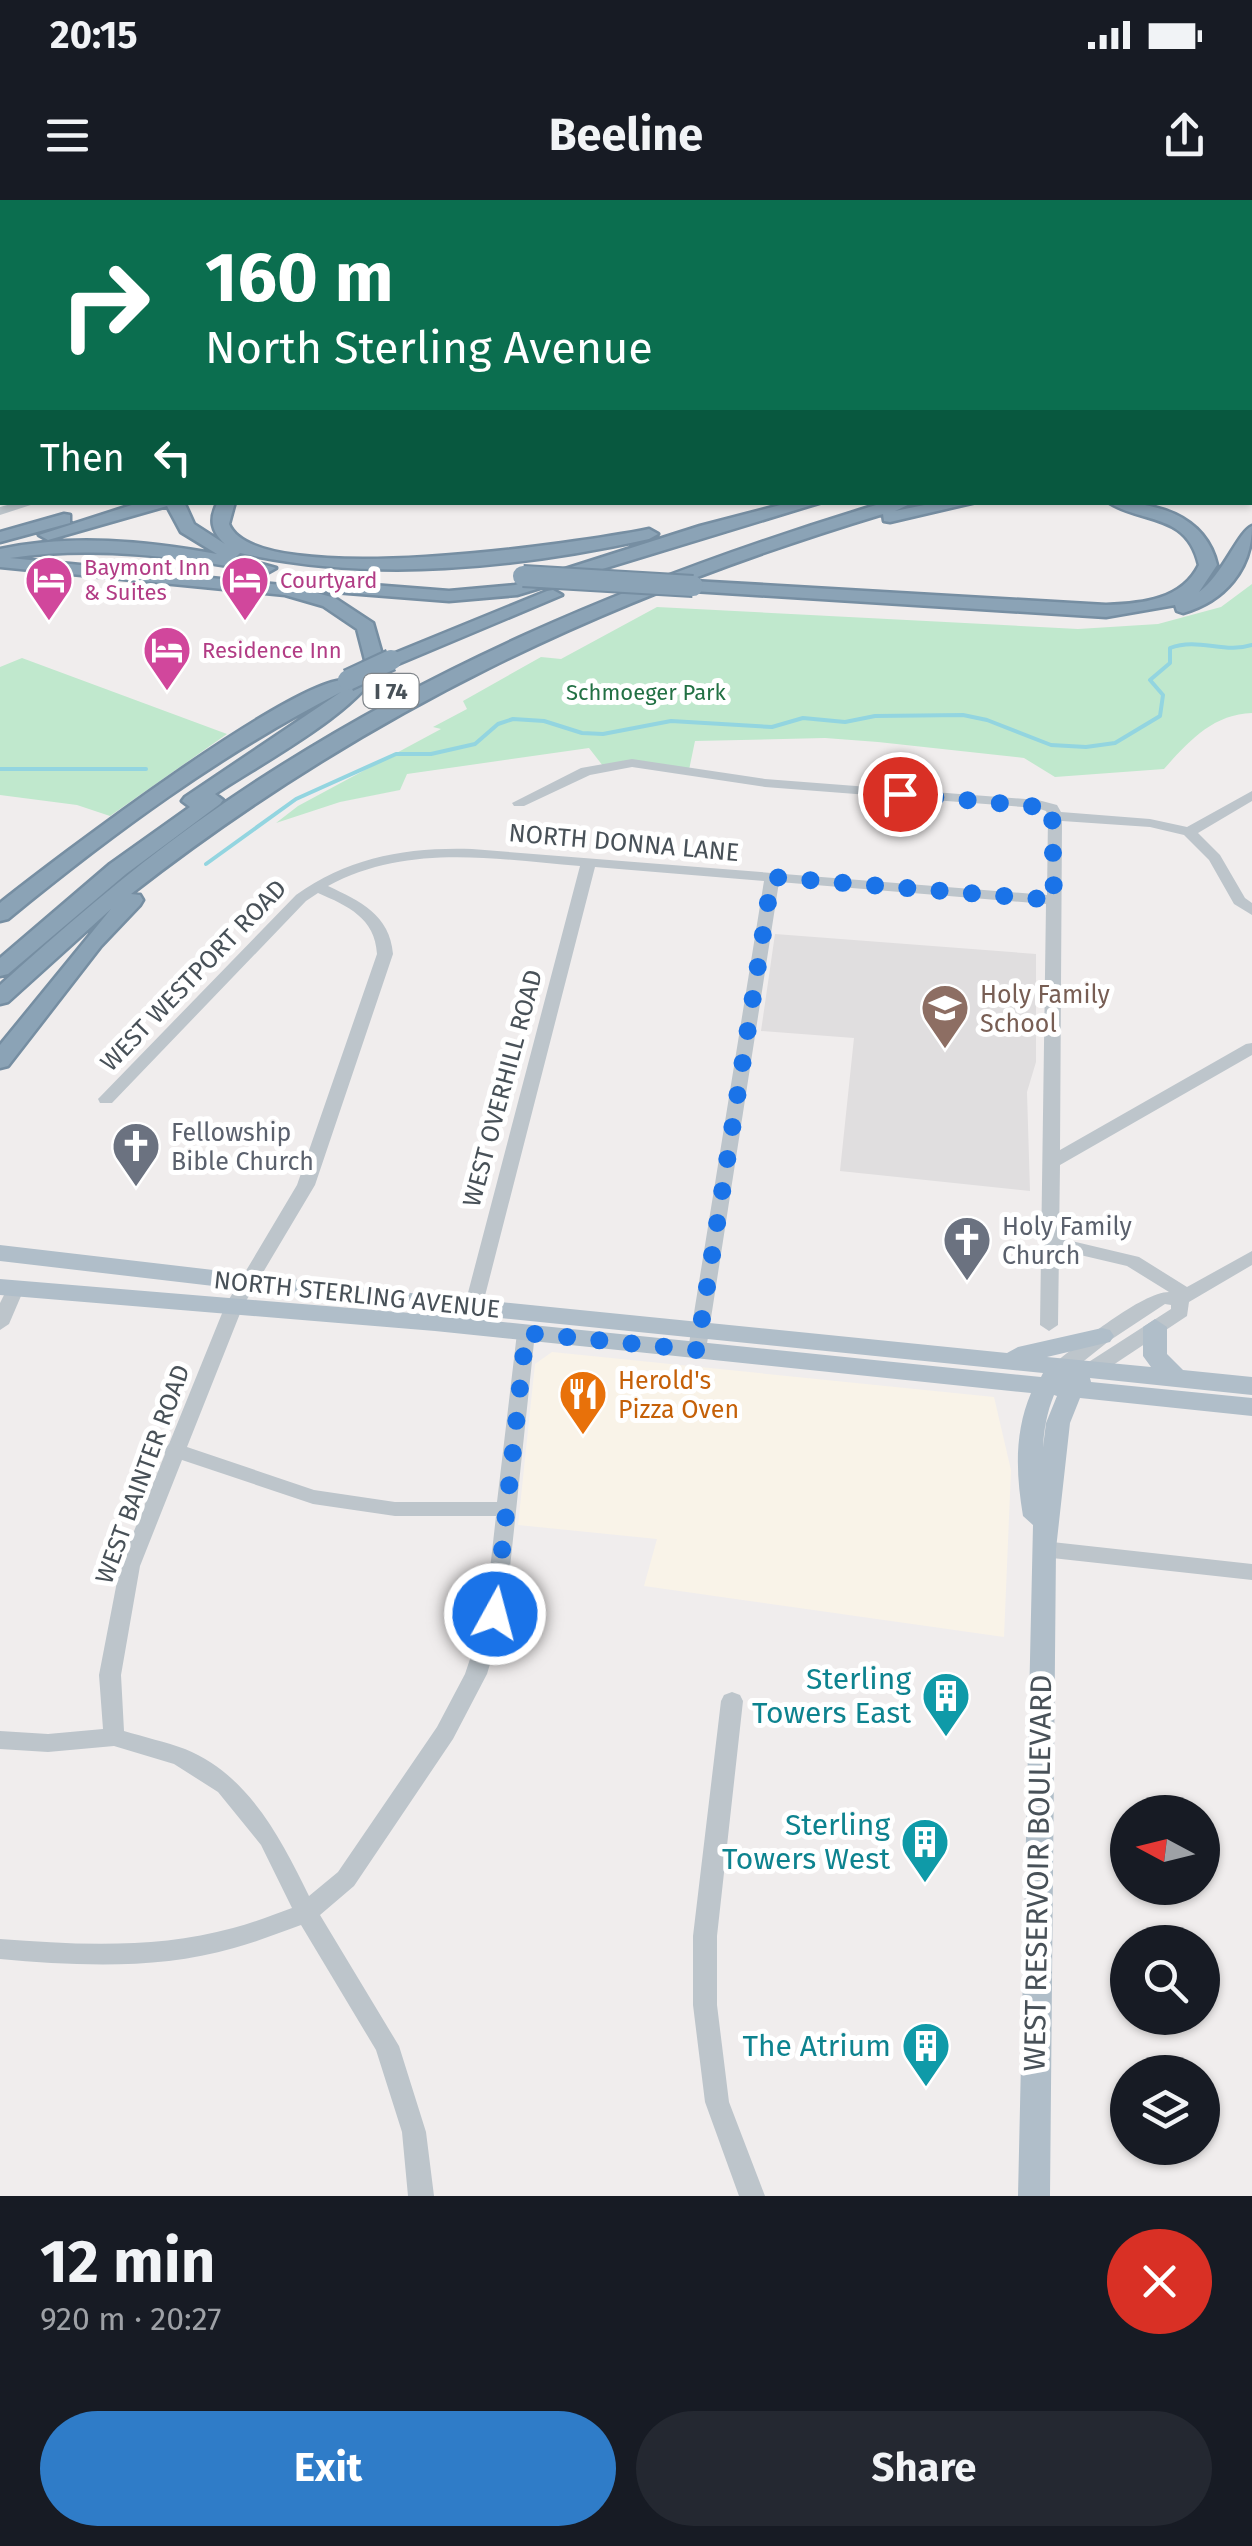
<!DOCTYPE html>
<meta charset="utf-8">
<style>
:root{--surface:#171b24;--page:#242831;--text:#f1f3f6;--muted:#9ea1a6;--accent:#2f7cc8}
body{margin:0;font-family:"Fira Sans",sans-serif;background:var(--page);color:var(--text);height:100vh;display:flex;flex-direction:column;font-size:38px;white-space:nowrap}
*{box-sizing:border-box;margin:0}
p{font-size:32px;color:var(--muted)}
.icon{flex:none;width:55px;height:55px;fill:none;stroke:currentColor;stroke-width:2;stroke-linecap:round;stroke-linejoin:round}
.map{position:relative;height:1996px;overflow:hidden}
.sheet{display:flex;flex-direction:column;background:var(--surface);flex:1}
.sheet>*{flex:none}
.top-card{position:absolute;left:0px;top:0px;width:1252px;height:305px;box-shadow:0 2px 8px #0004;background:#0b6e4f;color:#fff;overflow:hidden}
.needle{width:65px;rotate:277deg}
.controls{position:absolute;left:1110px;top:1595px;display:grid;gap:20px}
.controls a{display:grid;place-items:center;width:110px;height:110px;border-radius:50%;background:var(--surface);box-shadow:0 2px 8px #0004;font-size:50px}
.pin{position:absolute;display:grid;place-items:center;width:85px;height:85px;color:#fff;margin:-42px;border:5px solid #fff;border-radius:50%;box-shadow:0 2px 10px #0007}
.me{position:absolute;width:110px;margin:-55px;rotate:7deg;stroke-linejoin:round;filter:drop-shadow(0 0 8px #0008)}
.turn{display:flex;align-items:center;gap:35px;height:210px;padding:0 40px;font-size:45px}
.turn .icon{width:130px;height:130px;stroke-width:2.5}
.turn b{display:block;font-size:70px;line-height:85px}
.then{display:flex;align-items:center;height:95px;padding:0 40px;background:#0003;gap:20px;font-size:38px}
.round{display:grid;place-items:center;flex:none;width:105px;height:105px;border-radius:52px;background:var(--page)}
.overview{display:flex;align-items:center;justify-content:space-between;height:170px;padding:0 40px}
h1{font-size:60px;font-weight:700;line-height:75px}
.cta{display:flex;gap:20px;margin-top:auto;padding:20px 40px}
.cta a{flex:1;height:115px;border-radius:60px;background:var(--accent);color:#fff;font-size:40px;font-weight:700;line-height:115px;text-align:center}
.cta a+a{background:var(--page);color:var(--text)}
.status{display:flex;justify-content:space-between;align-items:center;height:70px;padding:0 50px;background:var(--surface);direction:ltr}
.status svg{height:28px;fill:currentColor}
header{display:flex;justify-content:space-between;align-items:center;height:130px;padding:0 40px;background:var(--surface);font-size:45px;font-weight:700}
.map>svg:first-child{display:block}
.commercial{fill:#f9f3e8}
.education{fill:#e0dedf}
.green{fill:#c0e8cd}
.lines{fill:none;stroke-linecap:round;stroke-linejoin:round}
.stream-far1{stroke:#93d5e0;stroke-width:2.5}
.stream{stroke:#93d5e0;stroke-width:4}
.highway-casing{stroke:#768ea2;stroke-width:5}
.minor{fill:#bdc5cb;fill-rule:evenodd}
.major{fill:#b0bec9;fill-rule:evenodd}
.highway{fill:#8ba3b6;fill-rule:evenodd}
.highway-bridge-casing{stroke:#768ea2;stroke-width:24;stroke-linecap:butt}
.highway-bridge{stroke:#8ba3b6;stroke-width:20}
.route{stroke:#1a73e8;stroke-width:18;stroke-dasharray:0 32.4}
.labels{text-anchor:middle;stroke-width:10;stroke-linejoin:round;paint-order:stroke}
.far-hotel-label{font-size:22px;fill:#b23c85;stroke:#fff;text-anchor:start}
.shield{fill:#fff;stroke:#7f858a;stroke-width:2.5}
.shield-label{font-size:22px;font-weight:bold;fill:#485158}
.far-park-label{font-size:22px;fill:#227044;stroke:#fff}
.street-label{font-size:25px;fill:#485158;stroke:#fff}
.education-label{font-size:25px;fill:#785e54;stroke:#fff;text-anchor:start}
.worship-label{font-size:25px;fill:#5b616d;stroke:#fff;text-anchor:start}
.food-label{font-size:25px;fill:#c56008;stroke:#fff;text-anchor:start}
.near-culture-label{font-size:30px;fill:#0d838f;stroke:#fff;text-anchor:end}
.near-street-label{font-size:30px;fill:#485158;stroke:#fff}
</style>
<div class="status"><b>20:15</b><svg viewBox="0 0 49 12"><path d="M0 12V9h3v3zM5 12V6h3v6zM10 12V3h3v9zM15 12V0h3v12zM26 1h20v11H26zM47 4h2v5h-2z"/></svg></div>
<header><svg class="icon" aria-label="menu" viewBox="0 0 24 24"><path d="M4 6h16M4 12h16M4 18h16"/></svg>Beeline<svg class="icon" aria-label="share" viewBox="0 0 24 24"><path d="M12 15V3M7 8l5-5 5 5M5 13v7h14v-7"/></svg></header>
<div class="map">
<svg width="1252" height="1996" viewBox="0 0 1252 1996">
<rect width="100%" height="100%" fill="#f0eded"/>
<path class="commercial" d="M552 1152 994 1197 1011 1270 1004 1437 644 1386 657 1339 518 1325 535 1164Z"/>
<path class="education" d="M775 734 1036 754V862L1027 892 1030 991 840 971 854 838 761 831Z"/>
<path class="green" d="M1252 384V513C1213 514 1188 542 1164 569L1055 577 1024 558 878 542 825 538 695 541 689 570 661 566H603L589 548 407 574 400 590 340 602 276 623 298 606 441 529 433 527 467 509 463 501 541 457 561 459 657 407 1078 429 1158 424 1221 407Z
M22 458 227 534 110 616 77 605 0 595V467Z"/>
<g class="lines">
<path class="stream-far1" d="M799 0 818 2"/>
<path class="stream" d="M0 569H146
M206 664 296 599 396 554H431L475 544 498 524 513 519 544 521 582 533 603 534 671 521 772 527 803 518 845 522 875 516 963 515 987 520 1051 545 1086 547 1115 543 1160 516 1163 495 1150 480 1170 463V448C1198 437 1224 454 1252 445"/>
<g class="highway-casing">
<path id="highway" d="M1250 231H1252V241H1250Z
M141 302H184L194 324 225 344C211 331 209 319 218 302H235L229 324C256 392 586 342 649 329L658 334 649 339C516 368 374 383 240 353L236 357 276 368 267 373C180 357 98 345 10 358L292 386 335 398 373 423 383 458 547 391 553 390 562 395 398 464 383 462C362 511 261 563 215 594L223 600 220 604 126 674 8 774 0 776V758L110 664 190 607 182 601 185 597 341 492C220 554 113 633 8 719L0 721V703C44 668 312 462 352 481L365 460 357 429 323 406 285 395 0 367V349C72 334 145 341 217 354L181 332 167 306 48 340 39 335Z
M792 302H822L517 395 449 401 309 390 300 385 309 380 449 391 515 385 700 326Z
M886 302H914L895 311 939 302H976L890 322 884 321 883 314C602 399 363 513 131 694L140 695 143 700 140 705 101 746 8 866 0 868V845L111 709 8 802 0 804V785C62 729 125 674 193 625 403 474 640 376 886 302Z
M1108 302C1154 302 1205 314 1217 365L1199 392C1223 375 1238 332 1252 326 1252 369 1225 401 1183 413L1177 411 1175 405 1106 417 693 391 684 386 693 381 1106 405C1141 404 1182 400 1199 365 1187 312 1142 324 1108 302Z
M64 314 70 315V323L0 342V332Z"/>
</g>
<path class="minor" d="M115 0H135L137 2H118Z
M1250 28 1252 29V35L1250 34Z
M0 49H2V55H0Z
M0 84H2V92L0 93Z
M18 302H40L0 315V307Z
M632 559 765 579 1038 600 1057 605 1061 612 1150 619 1187 627 1252 591V601L1198 633 1220 655 1245 698 1252 703V715L1234 704 1209 660 1184 635 1150 627 1062 621 1060 950 1246 844 1252 843V855L1060 965 1059 1038 1139 1057 1187 1087 1252 1051V1065L1189 1102 1187 1116 1098 1175H1084L1082 1170 1084 1165 1171 1109V1105L1165 1104 1109 1141 1070 1172H1056L1054 1167 1056 1162C1079 1144 1142 1092 1169 1092L1127 1066 1059 1050 1058 1125 1049 1131 1040 1125 1046 704 779 682 706 1150 704 1155H690L688 1150 764 681 595 667 477 1127 468 1133 461 1132 459 1127 580 666C495 659 407 643 328 686 360 701 390 715 393 754L315 985 243 1106 187 1247 314 1290 395 1302H497L517 1133 519 1128H533L535 1133 505 1414 487 1474 453 1539 354 1686 320 1715 399 1846 426 1932 434 1996H408L402 1932 376 1850 301 1725C279 1733 256 1742 234 1748 158 1770 78 1766 0 1759V1739C78 1745 157 1749 233 1728 253 1723 272 1715 292 1708L261 1645 218 1592 174 1564 114 1546 48 1552 0 1549V1531L48 1534 103 1529 99 1475 120 1366 165 1254 163 1250 169 1244 225 1106 297 985 377 754C375 718 348 706 318 693L306 701 112 903H100L98 899 296 695C349 657 407 647 472 649L1047 695 1048 616 1046 611 1037 608 765 587 632 567 590 575 524 606H514L512 603 581 568ZM182 1260 313 1304 395 1316H496L485 1414 465 1474 437 1527 338 1672 309 1696C281 1639 249 1575 185 1549 166 1542 144 1537 124 1531L121 1475 140 1366Z
M15 1083 24 1089 9 1124 0 1130V1103L9 1085Z
M1043 1341 1252 1364V1380L1043 1357 1036 1354 1033 1349 1036 1344Z
M732 1492 740 1495 743 1501 717 1736V1805L729 1902 765 1996H739L705 1902 693 1805V1736L721 1501 724 1495Z"/>
<path class="major" d="M0 1045 401 1092 1007 1153 1018 1147 1102 1128 1110 1130 1114 1136 1110 1142 1047 1157 1151 1167 1143 1156V1127L1155 1119 1167 1127V1154L1183 1170 1252 1177V1195L1090 1178 1091 1182 1252 1198V1216L1080 1198 1070 1223 1056 1349 1050 1996H1018L1033 1325 1023 1316C1016 1274 1014 1233 1031 1193L435 1131 0 1095V1079L435 1115 1041 1177 1043 1173 401 1108 0 1061ZM1054 1195 1057 1196 1046 1223 1043 1247C1044 1229 1047 1212 1054 1195Z"/>
<use href="#highway" class="highway"/>
<g class="highway-bridge-casing">
<path id="highway-bridge" d="M523 376 693 386
M348 480 391 460"/>
</g>
<use href="#highway-bridge" class="highway-bridge"/>
</g>
<g class="lines">
<path class="route" d="M495 1414 526 1133 697 1150 772 677 1054 700 1052 608 900 594"/>
</g>
<defs>
<g id="hotel-pin" transform="scale(2.5)"><path d="M0 17L-7.5 6A9.5 9.5 0 1 1 7.5 6Z" fill="#d1479c" stroke="#fff"/><path d="M-6-4.5h1.5V1H6V5H4.5V3h-9V5H-6ZM-4 0a1.8 1.8 0 1 1 3.6 0ZM.5 0V-2.5h3Q6-2.5 6 0Z" fill="#fff"/></g>
<g id="school-pin" transform="scale(2.5)"><path d="M0 17L-7.5 6A9.5 9.5 0 1 1 7.5 6Z" fill="#8d6e63" stroke="#fff"/><path d="M0-5L7-2L0 1L-7-2ZM-4 1L0 2.5L4 1V4Q0 6-4 4Z" fill="#fff"/></g>
<g id="church-pin" transform="scale(2.5)"><path d="M0 17L-7.5 6A9.5 9.5 0 1 1 7.5 6Z" fill="#6b7280" stroke="#fff"/><path d="M-1.2-6h2.4v3.5h3.3v2.4h-3.3V6h-2.4V-.1h-3.3v-2.4h3.3Z" fill="#fff"/></g>
<g id="restaurant-pin" transform="scale(2.5)"><path d="M0 17L-7.5 6A9.5 9.5 0 1 1 7.5 6Z" fill="#e8710a" stroke="#fff"/><path d="M-5-6h1v4h1v-4h1v4h1v-4h1v5L-1.5 .5V6h-2V.5L-5-1ZM5-6V6H3V1.5H1.5Q1.5-4 5-6Z" fill="#fff"/></g>
<g id="building-pin" transform="scale(2.5)"><path d="M0 17L-7.5 6A9.5 9.5 0 1 1 7.5 6Z" fill="#0f9aa8" stroke="#fff"/><path d="M-4-6H4V6H1V3H-1V6H-4ZM-2.5-4.3h1.7v1.8h-1.7ZM.8-4.3h1.7v1.8H.8ZM-2.5-1h1.7V.8h-1.7ZM.8-1h1.7V.8H.8Z" fill="#fff"/></g>
</defs>
<g fill-rule="evenodd">
<use href="#hotel-pin" x="49" y="380"/>
<use href="#hotel-pin" x="245" y="380"/>
<use href="#hotel-pin" x="167" y="450"/>
<use href="#school-pin" x="945" y="808"/>
<use href="#church-pin" x="136" y="946"/>
<use href="#church-pin" x="967" y="1040"/>
<use href="#restaurant-pin" x="583" y="1194"/>
<use href="#building-pin" x="946" y="1496"/>
<use href="#building-pin" x="925" y="1642"/>
<use href="#building-pin" x="926" y="1846"/>
</g>
<g class="labels">
<g class="far-hotel-label">
<text x="84" y="375">Baymont Inn<tspan x="84" dy="25">&amp; Suites</tspan></text>
<text x="280" y="388">Courtyard</text>
<text x="202" y="458">Residence Inn</text>
</g>
<rect class="shield" x="363.5" y="474" width="55" height="34" rx="8"/>
<g class="shield-label">
<text x="391" y="499">I 74</text>
</g>
<g class="far-park-label">
<text x="646" y="500">Schmoeger Park</text>
</g>
<g class="street-label">
<text transform="translate(624 642) rotate(5)" y="9">NORTH DONNA LANE</text>
<text transform="translate(193 775) rotate(-46)" y="9">WEST WESTPORT ROAD</text>
<text transform="translate(502 888) rotate(-75)" y="9">WEST OVERHILL ROAD</text>
<text transform="translate(357 1094) rotate(6)" y="9">NORTH STERLING AVENUE</text>
<text transform="translate(142 1274) rotate(-70)" y="9">WEST BAINTER ROAD</text>
</g>
<g class="education-label">
<text x="980" y="803">Holy Family<tspan x="980" dy="29">School</tspan></text>
</g>
<g class="worship-label">
<text x="171" y="941">Fellowship<tspan x="171" dy="29">Bible Church</tspan></text>
<text x="1002" y="1035">Holy Family<tspan x="1002" dy="29">Church</tspan></text>
</g>
<g class="food-label">
<text x="618" y="1189">Herold's<tspan x="618" dy="29">Pizza Oven</tspan></text>
</g>
<g class="near-culture-label">
<text x="911" y="1489">Sterling<tspan x="911" dy="34">Towers East</tspan></text>
<text x="890" y="1635">Sterling<tspan x="890" dy="34">Towers West</tspan></text>
<text x="891" y="1856">The Atrium</text>
</g>
<g class="near-street-label">
<text transform="translate(1038 1673) rotate(-89)" y="10">WEST RESERVOIR BOULEVARD</text>
</g>
</g>
</svg>
<div class="controls">
<a><svg class="needle" viewBox="-14 -14 28 28"><path d="M0-13l5 13h-10z" fill="#e53935"/><path d="M0 13l5-13h-10z" fill="#9ea1a6"/></svg></a>
<a><svg class="icon" aria-label="search" viewBox="0 0 24 24"><circle cx="10" cy="10" r="6"/><path d="M15 15l6 6"/></svg></a>
<a><svg class="icon" aria-label="layers" viewBox="0 0 24 24"><path d="M12 4l9 5-9 5-9-5zM3 14l9 5 9-5"/></svg></a>
</div>
<div class="pin" style="left:900px;top:594px;background:#d93025"><svg class="icon" aria-label="arrive" viewBox="0 0 24 24"><path d="M6 21V4h12l-3 4 3 4H6"/></svg></div>
<svg class="me" style="left:495px;top:1414px" viewBox="-20 -20 40 40"><circle r="17" fill="#1a73e8" stroke="#fff" stroke-width="3"/><path d="M0-11L8 9 0 5-8 9z" fill="#fff"/></svg>
<div class="top-card">
<div class="turn"><svg class="icon" aria-label="right" viewBox="0 0 24 24"><path d="M7 20v-9h11M14 6l5 5-5 5"/></svg><div><b>160 m</b>North Sterling Avenue</div></div>
<div class="then">Then<svg class="icon" aria-label="left" viewBox="0 0 24 24"><path d="M17 20v-9H6M10 6l-5 5 5 5"/></svg></div>
</div>
</div>
<section class="sheet">
<div class="overview"><div><h1>12 min</h1><p>920 m · 20:27</p></div><a class="round" style="background:#d93025;color:#fff"><svg class="icon" aria-label="close" viewBox="0 0 24 24"><path d="M6 6l12 12M18 6L6 18"/></svg></a></div>
<div class="cta"><a>Exit</a><a>Share</a></div>
</section>
